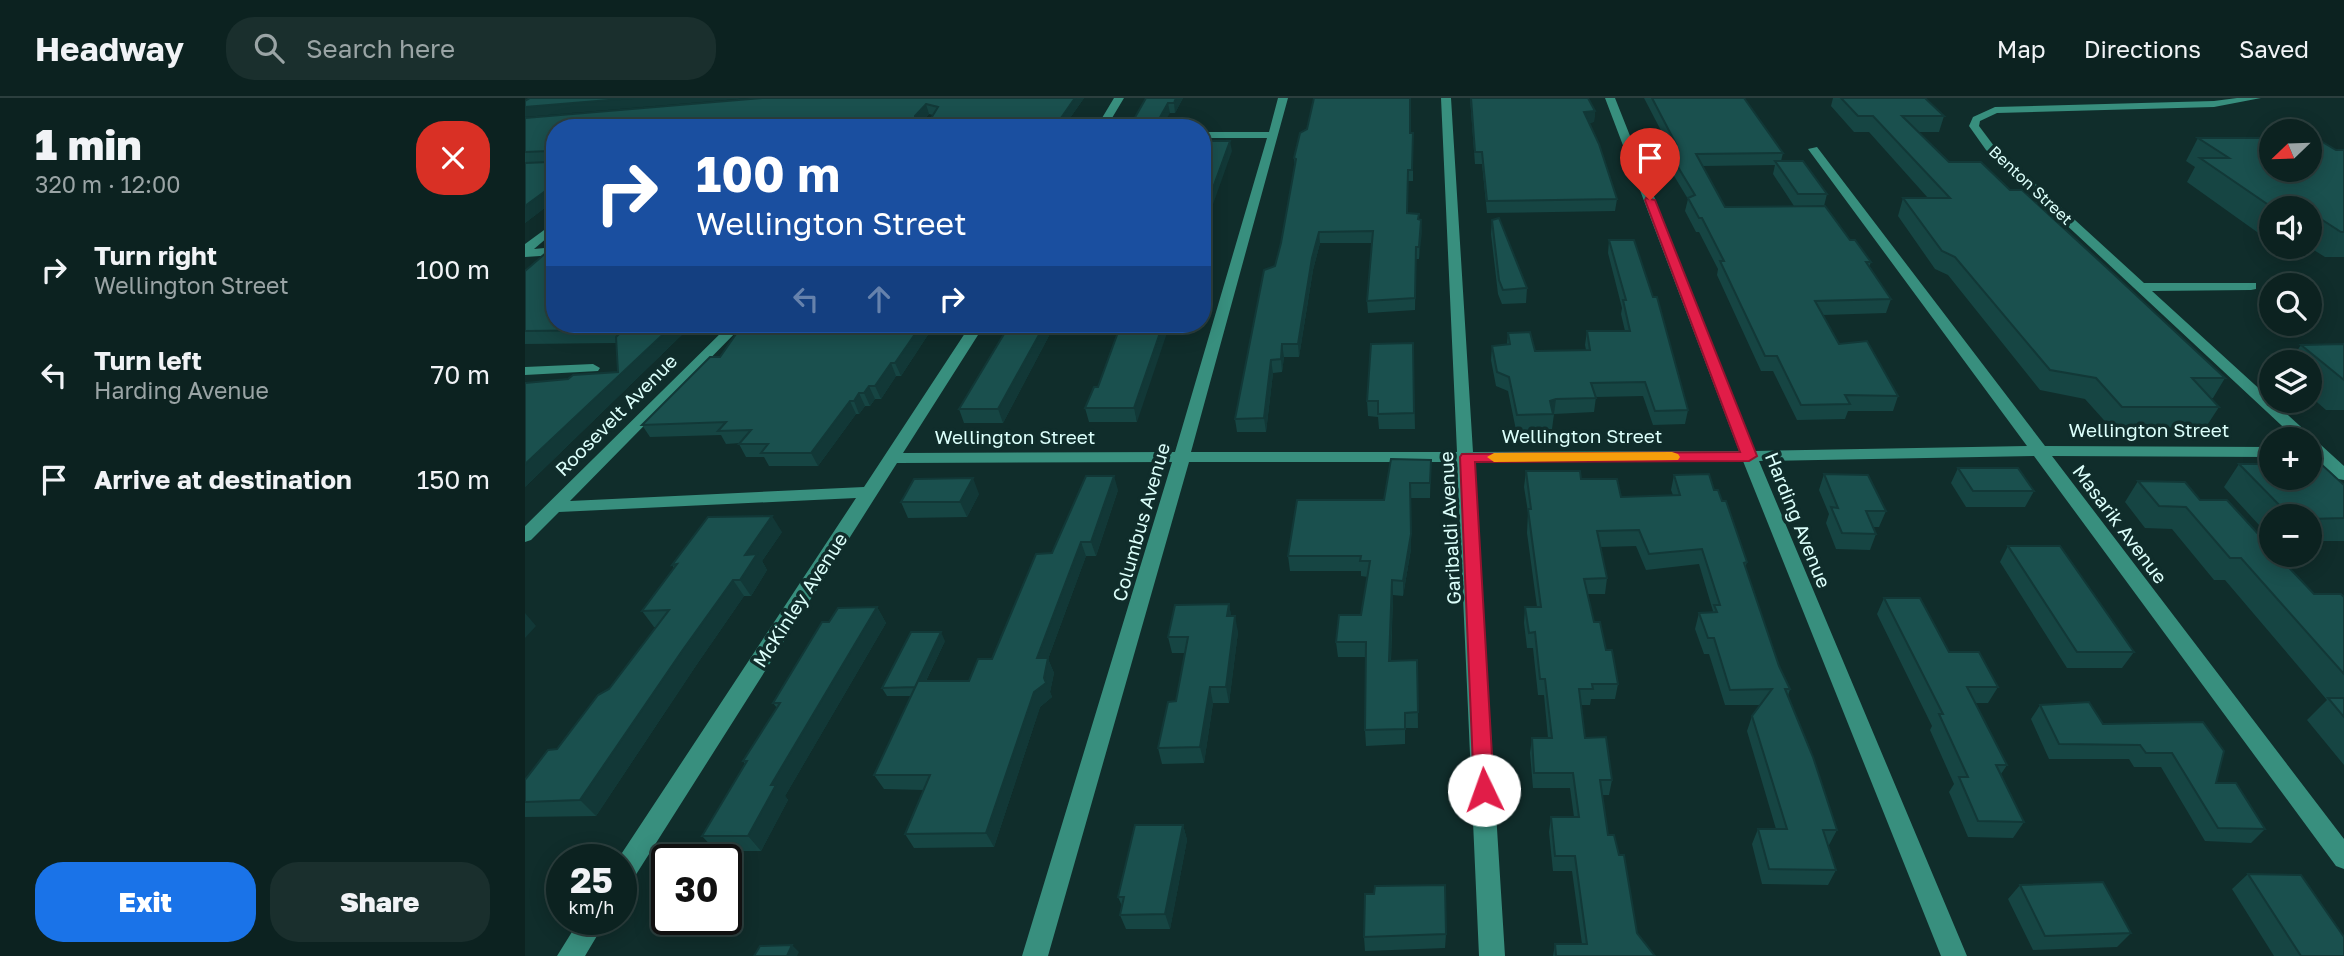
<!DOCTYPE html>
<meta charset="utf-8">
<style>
:root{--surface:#0c2220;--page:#1a2f2d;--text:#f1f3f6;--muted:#9aa4a5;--line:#2c3f3e;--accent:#1a73e8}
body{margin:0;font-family:"Golos Text",sans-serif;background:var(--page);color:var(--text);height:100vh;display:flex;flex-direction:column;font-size:26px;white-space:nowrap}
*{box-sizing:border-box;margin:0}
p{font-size:23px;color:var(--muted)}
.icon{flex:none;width:38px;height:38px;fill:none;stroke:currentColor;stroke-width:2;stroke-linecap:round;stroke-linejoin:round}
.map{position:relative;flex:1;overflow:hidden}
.details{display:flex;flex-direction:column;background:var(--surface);width:525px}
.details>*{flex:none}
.hud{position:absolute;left:21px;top:21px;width:665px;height:214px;border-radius:28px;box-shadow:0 4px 18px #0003,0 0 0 2px var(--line);background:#1a4fa0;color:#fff;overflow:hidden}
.needle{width:46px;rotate:247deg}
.buttons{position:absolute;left:1734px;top:21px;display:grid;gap:14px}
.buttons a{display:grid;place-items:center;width:63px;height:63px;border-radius:50%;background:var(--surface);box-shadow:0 4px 18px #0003,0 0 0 2px var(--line);font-size:35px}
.speed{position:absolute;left:21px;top:746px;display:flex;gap:14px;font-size:35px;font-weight:700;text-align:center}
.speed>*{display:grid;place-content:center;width:91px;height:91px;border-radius:50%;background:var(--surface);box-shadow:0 4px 18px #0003,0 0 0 2px var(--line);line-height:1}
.speed small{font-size:18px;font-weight:400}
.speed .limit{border:4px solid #111;border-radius:10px;background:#fff;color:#111}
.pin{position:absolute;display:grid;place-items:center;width:60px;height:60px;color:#fff;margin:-72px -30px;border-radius:50% 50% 50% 0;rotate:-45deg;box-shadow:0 0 7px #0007}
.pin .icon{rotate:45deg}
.me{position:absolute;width:77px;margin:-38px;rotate:357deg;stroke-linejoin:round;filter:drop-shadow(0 0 5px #0008)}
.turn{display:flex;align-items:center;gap:24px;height:147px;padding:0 35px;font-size:32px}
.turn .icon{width:91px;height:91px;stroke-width:2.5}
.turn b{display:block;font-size:49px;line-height:60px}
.lanes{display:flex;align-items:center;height:66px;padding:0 35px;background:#0003;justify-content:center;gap:35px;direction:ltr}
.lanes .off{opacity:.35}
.round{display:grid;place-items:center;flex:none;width:74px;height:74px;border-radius:28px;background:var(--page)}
.headline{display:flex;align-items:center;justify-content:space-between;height:119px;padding:0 35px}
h1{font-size:42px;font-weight:800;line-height:52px}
.button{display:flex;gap:14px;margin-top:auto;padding:14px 35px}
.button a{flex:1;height:80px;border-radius:28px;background:var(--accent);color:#fff;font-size:28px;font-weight:800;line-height:80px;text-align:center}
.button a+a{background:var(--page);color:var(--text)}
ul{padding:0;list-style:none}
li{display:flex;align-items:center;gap:21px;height:105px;padding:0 35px}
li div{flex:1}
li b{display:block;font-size:26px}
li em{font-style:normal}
header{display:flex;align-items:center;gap:42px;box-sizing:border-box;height:98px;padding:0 35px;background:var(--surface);border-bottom:2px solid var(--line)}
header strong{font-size:33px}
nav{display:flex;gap:38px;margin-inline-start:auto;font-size:24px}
.search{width:490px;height:63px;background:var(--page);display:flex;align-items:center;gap:18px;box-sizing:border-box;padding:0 24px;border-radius:28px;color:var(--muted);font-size:26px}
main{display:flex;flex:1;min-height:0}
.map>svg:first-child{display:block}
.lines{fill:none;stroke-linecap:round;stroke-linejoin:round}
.minor{fill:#388f7e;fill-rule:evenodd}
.wall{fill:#164543;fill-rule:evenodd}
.shaded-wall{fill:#123837}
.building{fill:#1a504e;stroke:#123837;stroke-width:2;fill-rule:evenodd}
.route{fill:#e11d48;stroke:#92132f;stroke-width:2}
.slow{fill:#f59e0b}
.labels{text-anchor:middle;stroke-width:7;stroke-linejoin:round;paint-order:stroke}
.far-street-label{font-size:16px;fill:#dcfffb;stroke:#102d2b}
.street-label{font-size:19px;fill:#dcfffb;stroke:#102d2b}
</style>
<header>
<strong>Headway</strong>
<div class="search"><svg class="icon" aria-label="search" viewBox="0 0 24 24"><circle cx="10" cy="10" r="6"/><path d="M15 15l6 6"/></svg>Search here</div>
<nav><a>Map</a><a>Directions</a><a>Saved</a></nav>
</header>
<main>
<section class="details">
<div class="headline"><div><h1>1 min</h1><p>320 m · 12:00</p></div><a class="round" style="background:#d93025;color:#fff"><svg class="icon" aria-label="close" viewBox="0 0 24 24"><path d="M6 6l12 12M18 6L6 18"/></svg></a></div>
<ul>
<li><svg class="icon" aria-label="right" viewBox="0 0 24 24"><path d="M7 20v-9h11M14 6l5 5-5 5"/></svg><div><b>Turn right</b><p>Wellington Street</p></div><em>100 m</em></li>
<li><svg class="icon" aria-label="left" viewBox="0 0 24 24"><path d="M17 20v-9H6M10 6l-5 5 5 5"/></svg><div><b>Turn left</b><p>Harding Avenue</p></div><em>70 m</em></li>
<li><svg class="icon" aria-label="arrive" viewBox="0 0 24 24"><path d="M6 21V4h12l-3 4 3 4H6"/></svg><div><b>Arrive at destination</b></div><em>150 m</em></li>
</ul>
<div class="button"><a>Exit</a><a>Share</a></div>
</section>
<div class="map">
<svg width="1819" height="858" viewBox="0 0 1819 858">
<rect width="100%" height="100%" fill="#102d2b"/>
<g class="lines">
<path class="minor" d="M589 0H599L581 30H571Z
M753 0H763L666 354H932L916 0H926L948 354 1214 353 1080 0H1090L1230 353 1502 348 1283 51 1292 49 1520 348 1746 349V359L1527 358 1819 741V771L1811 768 1509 358 1234 363 1442 858H1416L1218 363 949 364 980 858H954L932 364H664L523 858H497L647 364 372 365 105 786 96 789V761H93L331 400 34 414 6 442 0 444V428L205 226H219L45 403 339 389 446 226H460L378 355 650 354 742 40H677V34H744Z
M1712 0H1736L1689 9 1472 15 1455 23 1454 28 1469 48 1619 185H1731V191L1726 192 1627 193 1819 368V382L1813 381 1785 355V341H1771L1461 52 1444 28 1448 19 1470 9 1689 3Z
M30 124V133L9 151 30 149V157L0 159V146Z
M68 266 75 270 73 273 0 277V269Z
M55 821H82L60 858H32Z"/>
</g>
<path class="wall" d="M559 0 538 30H30V102L0 125V20ZM404 16 408 17 405 22H399Z
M621 0H658L650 15H645Z
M945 0H1063L1070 13 1069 24 1064 25 1092 101 1090 113 962 115 957 66H950Z
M1119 0H1219L1258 55 1256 63 1302 96 1299 108 1325 142 1346 164 1344 169 1366 201 1361 215 1298 217 1314 246 1373 298 1368 313H1323L1320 321 1272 322 1248 273H1236L1192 177 1193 171 1174 134H1171L1160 113 1163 101 1137 58 1139 46H1143ZM1250 67 1248 76 1269 108 1200 109 1178 68Z
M1308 0H1400L1419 18 1414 34H1393L1424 64 1485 92 1700 280 1688 300H1686L1694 309 1681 329 1586 330 1560 301 1515 292 1423 177 1410 171 1373 118 1378 100H1403L1344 34H1329L1306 8Z
M885 35H888V83H883V115L896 122 894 161H891L890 212 843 215 842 203 847 145H795L788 172 774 259H759L757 274 748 275 741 334H712L710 321 756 145 770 69 769 60Z
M1673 40 1819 52V159H1800L1784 149 1785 110H1746V139H1739L1662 84 1670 69 1661 63Z
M967 122 1002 190 1001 205 977 206 973 196 966 136Z
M1084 142 1163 312 1160 326 1128 327 1118 298 1071 299 1069 314 1029 316 1027 331 991 332 983 293 971 288 966 262 967 248 982 246 983 235 1010 253 1061 252 1060 247 1062 233H1100L1096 216 1097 210 1083 155Z
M0 173 30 226H166L167 227 0 389 43 281 93 274 91 245 0 246Z
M410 226 376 278H371L356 301H350L345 308H340L334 316H331L293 368H244L239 359H221L214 346 215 345 201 346 196 337 125 339 117 327 195 259Z
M485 226H541L538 232H527L478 325H439L434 311Z
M596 226 612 324H564L560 310 573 289Z
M888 245 890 331H854L853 319 843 318 842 303Z
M1819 246V312H1801L1785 298V264H1764L1776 247Z
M906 362 905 400H886V451L878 498 868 497 866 563 892 562 893 630H880V646L841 648 840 632 841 559H813L811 544 836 517 843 479 836 478V473H765L763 458 859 402Z
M1714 366 1819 387V443H1785V418H1746V440L1699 389Z
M1433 370 1509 393 1500 409H1441L1426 385Z
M1001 373 1056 381 1096 399 1148 397 1146 392 1149 377 1189 392 1197 403 1222 464 1220 470 1254 568 1265 591 1263 598 1312 732 1304 747H1303L1311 772 1303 787 1237 786 1227 746 1233 731H1251L1222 633 1227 618 1236 607H1200L1184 556H1179L1170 531 1174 515H1187L1188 513 1174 466 1121 472 1111 448 1076 449 1082 480 1080 496H1063L1069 524 1093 586 1090 601H1066L1065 607H1056L1060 640 1087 682 1084 697H1077L1083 737 1112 835 1130 858H1028L1030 846H1057L1047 773H1028L1024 734 1026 719H1049L1045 690H1008L1005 655 1007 640H1023L1019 597H1013L1008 550H1002L999 525 1000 509H1012L1002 435 1003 414 999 389Z
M1299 376 1361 413 1354 429H1348L1351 436 1345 452 1311 451 1301 425 1304 416 1294 392Z
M1613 383 1675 402 1789 496 1819 499V667L1782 622 1802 602 1700 482H1689L1647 431 1620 430 1600 404Z
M593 392 571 458H561L523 561 529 575 525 594 527 599 515 609 469 749 389 750 380 736 399 692 359 691 349 677 386 598H362L357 590 420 543 401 583H444L467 561 527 455Z
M454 396 442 419 383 420 376 404Z
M257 434 237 463 242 472 226 498H219L170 569 71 718 0 719V682L32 651 84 591 132 529H129L117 513 149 470 147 467Z
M1483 448 1609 554 1597 570H1542L1475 464Z
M1359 500 1424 554 1473 589 1463 605H1450L1482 667 1476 676 1499 724 1488 740 1443 739 1424 694 1429 686 1405 632 1407 628 1352 516Z
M704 506 706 518 713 534 704 605H688L679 665 637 666 633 650 651 603 660 555H647L643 539Z
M352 509 361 525 260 698 263 702 236 753H191L177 738 220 666 218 663 252 610 248 605 304 524Z
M1515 607 1578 626 1678 624 1691 685 1740 731 1726 745 1680 743 1636 669H1609L1604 661H1524L1506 621Z
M658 727 662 742 645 831H601L595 817 597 808 593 799Z
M1723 776 1819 858H1749L1707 791Z
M1495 787 1606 835 1592 849 1508 852 1483 801Z
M849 796 921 836 920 850 840 853 839 839Z"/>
<path class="shaded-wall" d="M108 0H225L0 19V9Z
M550 0H559L538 30H529Z
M651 0H658L650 15 649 5Z
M643 5 645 15 636 30H629Z
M401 6 404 16 397 24H392L390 18Z
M1070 13 1069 24 1058 25 1059 14Z
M363 24 365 30H358Z
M705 43 707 53 677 137V120Z
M30 86V102L0 125V108Z
M896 122 897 134 894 161V149Z
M794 134 795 145 788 172 774 259 773 246 787 160Z
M149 226H166L167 227 0 389V366Z
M397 226H410L376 278 370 265Z
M520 226H526L527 232 478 325 473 311Z
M638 226H645L612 324 609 310Z
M757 246 759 259 757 274 756 261Z
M746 262 748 275 741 334 739 320Z
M366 265 371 278 356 301 350 288Z
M344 288 350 301 345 308 339 295Z
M334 295 340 308 334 316 329 303Z
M1031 301 1029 316H1024L1025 303Z
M325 303 331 316 293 368 286 355Z
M589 378 593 392 571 458 566 444Z
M448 380 454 396 442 419 435 404Z
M885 385 886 451 878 498V483Z
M247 418 257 434 237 463 242 472 226 498 215 482 220 457Z
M556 444 561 458 523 561 529 575 525 594 527 599 515 609 469 749 461 735 509 594 519 580 512 560Z
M208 482 219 498 170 569 71 718 55 702 157 553Z
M867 482 868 497 865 578 864 563Z
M704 506 707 522 702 518Z
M352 509 361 525 260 698 263 702 236 753 223 738 246 687Z
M0 515 11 528 0 540Z
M710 518 713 534 704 605 701 589Z
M416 534 420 543 394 597 390 589Z
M685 589 688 605 679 665 675 649Z
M658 727 662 742 645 831 640 816Z
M267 847 274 854 272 858H262Z"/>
<path class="building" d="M5 0H108L0 9V3Z
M237 0H550L529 30H415L421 24H363L358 30H30V86L0 108V65L24 64 26 62 24 53 0 54V20ZM401 6 413 9 405 22H390V18Z
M621 0H651L649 5H643L629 30H604Z
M789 0H885V35H888L887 72H883L882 115 894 116 893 121 896 122 894 149H891L890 200 842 203 848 133 794 134 787 160 773 246H757L756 261 746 262 739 320 710 321 739 172 750 168 756 145 771 61 769 60 775 35 782 31Z
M946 0H1063L1070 13 1059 14 1074 46 1092 101 962 103 957 54H950Z
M1127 0H1219L1258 55 1171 56 1200 109 1300 108 1325 142H1330L1346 164H1341L1366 201 1290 203 1314 246 1342 243 1373 298 1320 297 1325 306 1276 307 1252 258H1240L1195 163H1199L1177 120H1174L1163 100 1170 97 1139 46H1151Z
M1316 0H1400L1419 18H1377L1424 64H1456L1485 92H1497L1581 169 1700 280H1667L1694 309H1597L1571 280 1525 272 1430 159 1417 153 1378 100H1425L1348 18H1333Z
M1785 39H1789L1811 52H1819V134H1816L1785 114V110H1748L1675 60H1704L1673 40H1746V72H1785Z
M679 43H705L677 120V48Z
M1250 63H1278L1302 96H1273Z
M974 120 1002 190 978 192 974 182 967 122Z
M1084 142H1109L1128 199H1132L1163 312 1130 313 1120 284 1066 285 1071 300 1031 301 1025 303 1028 316 992 317 984 279 972 274 967 248 985 246 983 235 1005 234 1010 253 1065 252 1062 233H1105L1098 202H1101Z
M30 147V226H149L0 366V285L43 281 48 277 93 274 91 239 95 235 91 232 0 233V173Z
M218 226H397L370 265H366L350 288H344L339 295H334L329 303H325L286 355H236L243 346H214L226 332 193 333 201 324 117 327 185 259H195Z
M485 226H520L473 311H434Z
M596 226H638L609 310H560L569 289H573Z
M888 245 889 315 853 316V303H842L846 246Z
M1819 246V282L1776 247Z
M866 361 906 362 905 385H885L886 436 878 483 867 482 864 563 892 562 893 614 880 615V631L840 632 841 544H811L814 517H836L845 463H835L836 458H763L772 402H859Z
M1714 366H1746V380H1785V366H1796L1819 387V420L1785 421V418H1765Z
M1433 370H1493L1509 393H1448Z
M1001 373H1055L1056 381H1092L1096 399 1155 397 1149 377 1184 376 1189 392H1193L1197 403H1201L1222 464 1219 465 1254 568 1265 591H1260L1288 659 1312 732H1298L1311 772 1244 771 1233 731H1262L1227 618 1247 591 1205 592 1189 540H1183L1174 515 1192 514 1189 507H1195L1177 451 1124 456 1114 432 1072 433 1082 480 1059 481 1069 524H1075L1081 552H1087L1093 586H1067L1068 591H1054L1060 640 1081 639 1087 682H1075L1083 737H1089L1094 757H1099L1112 835 1130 858H1031L1030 846H1062L1050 758H1030L1026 719H1054L1048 675H1009L1007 640H1027L1020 581H1015L1010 534 1004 535 1000 509H1016L1004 419 1003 411H1006Z
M1299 376 1343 377 1361 413H1341L1351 436 1317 435 1306 409 1313 410Z
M561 378H589L566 444H556L512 560H523L519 580 521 585 509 594 461 735 380 736 405 677H349L393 583H444L453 561H467L511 456 527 455Z
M448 380 435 404H376L389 381Z
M1613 383 1660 384 1675 402H1702L1746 450V457H1752L1789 496H1816L1819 499V576L1716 460H1705L1661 409 1634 408Z
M247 418 220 457 232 456 215 482H208L157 553 55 702 0 704V682L23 652 32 651 73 597 84 591 144 512 117 513 152 466 147 467 183 419Z
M1483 448H1535L1609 554H1552Z
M1359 500H1395L1424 554H1454L1473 589H1442L1482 667H1471L1499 724 1453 723 1434 679H1443L1414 616H1418Z
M704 506 702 518H710L701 589H685L675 649 633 650 643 604 651 603 663 539H643L650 507Z
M352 509 246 687H251L223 738H177L222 663H218L255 605H248L297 524H304L313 510Z
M386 534H416L390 589 357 590Z
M1803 600H1819V619Z
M1564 604 1578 626 1678 624 1699 653 1691 685H1711L1740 731 1693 730 1647 655H1621L1615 647 1534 646 1515 607Z
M610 727H658L640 816 595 817 599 799H593Z
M1723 776 1776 777 1819 839V858H1776Z
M1578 784 1606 835 1520 838 1495 787Z
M920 787 921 836 839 839 840 796H849L850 788Z
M267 847 262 858H229L235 848Z"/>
<path class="route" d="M1121 100 1130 102 1232 358 1224 363 950 364 969 692 966 698 959 701 952 698 949 692 935 359 937 356 1215 354 1120 102Z"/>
<path class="slow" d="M1147 354 1153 356 1155 359 1153 362 969 364 962 359 969 355Z"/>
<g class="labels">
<g class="far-street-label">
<text transform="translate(1506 87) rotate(43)" y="6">Benton Street</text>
</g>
<g class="street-label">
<text transform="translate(91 317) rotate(-45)" y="7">Roosevelt Avenue</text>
<text x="1624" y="339">Wellington Street</text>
<text x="1057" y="345">Wellington Street</text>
<text x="490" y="346">Wellington Street</text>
<text transform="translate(1273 422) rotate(68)" y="7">Harding Avenue</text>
<text transform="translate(616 424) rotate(-74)" y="7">Columbus Avenue</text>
<text transform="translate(1595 426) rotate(53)" y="7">Masarik Avenue</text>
<text transform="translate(925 430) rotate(-93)" y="7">Garibaldi Avenue</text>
<text transform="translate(275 502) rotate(-57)" y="7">McKinley Avenue</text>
</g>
</g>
</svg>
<div class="buttons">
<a><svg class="needle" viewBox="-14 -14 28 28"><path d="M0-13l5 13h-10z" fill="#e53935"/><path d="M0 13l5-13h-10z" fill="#9aa4a5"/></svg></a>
<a><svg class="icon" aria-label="sound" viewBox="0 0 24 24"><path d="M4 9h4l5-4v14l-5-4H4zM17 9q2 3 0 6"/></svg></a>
<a><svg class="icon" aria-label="search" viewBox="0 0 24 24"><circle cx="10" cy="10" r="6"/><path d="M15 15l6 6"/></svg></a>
<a><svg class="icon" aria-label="layers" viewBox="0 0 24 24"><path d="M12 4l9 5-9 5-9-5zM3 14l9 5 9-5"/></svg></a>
<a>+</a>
<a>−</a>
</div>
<div class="speed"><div>25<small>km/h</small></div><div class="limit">30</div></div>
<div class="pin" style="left:1125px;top:102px;background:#d93025"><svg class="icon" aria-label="arrive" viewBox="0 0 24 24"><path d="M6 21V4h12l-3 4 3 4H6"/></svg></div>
<svg class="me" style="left:959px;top:692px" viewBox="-20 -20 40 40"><circle r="19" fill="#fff"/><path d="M0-13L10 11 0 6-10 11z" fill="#e11d48"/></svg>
<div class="hud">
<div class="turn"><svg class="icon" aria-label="right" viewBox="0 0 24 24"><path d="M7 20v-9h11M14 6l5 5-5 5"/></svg><div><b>100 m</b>Wellington Street</div></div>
<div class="lanes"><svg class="icon off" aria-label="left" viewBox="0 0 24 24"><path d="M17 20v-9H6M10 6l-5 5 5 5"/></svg><svg class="icon off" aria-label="ahead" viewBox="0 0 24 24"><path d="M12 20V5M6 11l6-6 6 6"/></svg><svg class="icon" aria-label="right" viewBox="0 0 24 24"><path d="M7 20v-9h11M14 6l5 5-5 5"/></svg></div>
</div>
</div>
</main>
